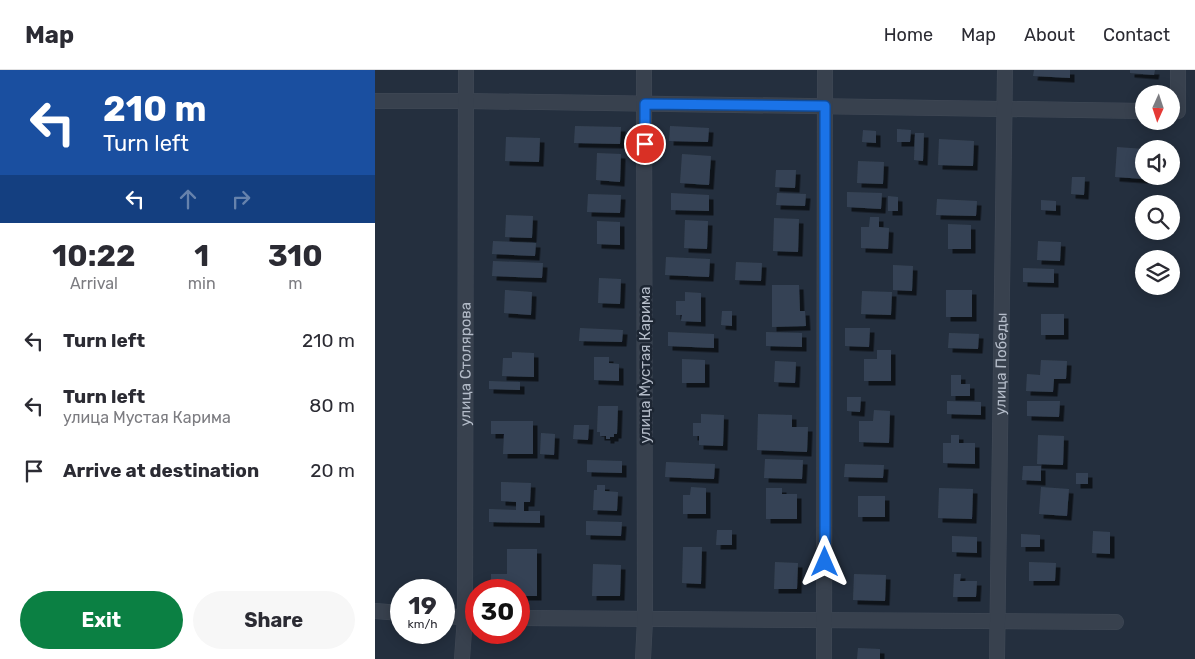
<!DOCTYPE html>
<meta charset="utf-8">
<style>
:root{--surface:#fff;--page:#f7f7f7;--text:#2b2b33;--muted:#7c7c81;--line:#e1e1e2;--accent:#0b8043}
body{margin:0;font-family:Rubik,sans-serif;background:var(--page);color:var(--text);height:100vh;display:flex;flex-direction:column;font-size:19px;white-space:nowrap}
*{box-sizing:border-box;margin:0}
p{font-size:16px;color:var(--muted)}
.icon{flex:none;width:28px;height:28px;fill:none;stroke:currentColor;stroke-width:2;stroke-linecap:round;stroke-linejoin:round}
.map{position:relative;flex:1;overflow:hidden}
.side{display:flex;flex-direction:column;background:var(--surface);width:375px}
.side>*{flex:none}
.guide{background:#1a4fa0;color:#fff;overflow:hidden}
.needle{width:32px;rotate:183deg}
.buttons{position:absolute;left:760px;top:15px;display:grid;gap:10px}
.buttons a{display:grid;place-items:center;width:45px;height:45px;border-radius:50%;background:var(--surface);box-shadow:0 2px 12px #0003;font-size:25px}
.speed{position:absolute;left:15px;top:509px;display:flex;gap:10px;font-size:25px;font-weight:700;text-align:center}
.speed>*{display:grid;place-content:center;width:65px;height:65px;border-radius:50%;background:var(--surface);box-shadow:0 2px 12px #0003;line-height:1}
.speed small{font-size:12px;font-weight:400}
.speed .limit{border:8px solid #d22;background:#fff;color:#111}
.pin{position:absolute;display:grid;place-items:center;width:42px;height:42px;color:#fff;margin:-21px;border:2px solid #fff;border-radius:50%;box-shadow:0 1px 5px #0007}
.me{position:absolute;width:55px;margin:-28px;rotate:0deg;stroke-linejoin:round;filter:drop-shadow(0 0 4px #0008)}
.turn{display:flex;align-items:center;gap:18px;height:105px;padding:0 20px;font-size:22px}
.turn .icon{width:65px;height:65px;stroke-width:2.5}
.turn b{display:block;font-size:35px;line-height:42px}
.lanes{display:flex;align-items:center;height:48px;padding:0 20px;background:#0003;justify-content:center;gap:25px;direction:ltr}
.lanes .off{opacity:.35}
.eta{display:flex;justify-content:space-evenly;align-items:center;height:85px;text-align:center}
.eta b{font-size:30px;font-weight:700;line-height:35px}
.action{display:flex;gap:10px;margin-top:auto;padding:10px 20px}
.action a{flex:1;height:58px;border-radius:30px;background:var(--accent);color:#fff;font-size:20px;font-weight:700;line-height:58px;text-align:center}
.action a+a{background:var(--page);color:var(--text)}
ul{padding:0;list-style:none}
li{display:flex;align-items:center;gap:15px;height:65px;padding:0 20px}
li div{flex:1}
li b{display:block;font-size:19px}
li em{font-style:normal}
header{display:flex;align-items:center;gap:30px;box-sizing:border-box;height:70px;padding:0 25px;background:var(--surface);border-bottom:1px solid var(--line)}
header strong{font-size:24px}
nav{display:flex;gap:28px;margin-inline-start:auto;font-size:18px}
main{display:flex;flex:1;min-height:0}
.map>svg:first-child{display:block}
.building{fill:#364354;filter:url(#shadow)}
.lines{fill:none;stroke-linecap:round;stroke-linejoin:round}
.minor-casing{stroke:#414a57;stroke-width:16}
.minor{stroke:#38414e;stroke-width:15}
.route-casing{stroke:#114b97;stroke-width:12}
.route{stroke:#1a73e8;stroke-width:9}
.labels{text-anchor:middle;stroke-width:5;stroke-linejoin:round;paint-order:stroke}
.street-label{font-size:15px;fill:#b4bcc9;stroke:#1d2633}
</style>
<header>
<strong>Map</strong>
<nav><a>Home</a><a>Map</a><a>About</a><a>Contact</a></nav>
</header>
<main>
<section class="side">
<div class="guide">
<div class="turn"><svg class="icon" aria-label="left" viewBox="0 0 24 24"><path d="M17 20v-9H6M10 6l-5 5 5 5"/></svg><div><b>210 m</b>Turn left</div></div>
<div class="lanes"><svg class="icon" aria-label="left" viewBox="0 0 24 24"><path d="M17 20v-9H6M10 6l-5 5 5 5"/></svg><svg class="icon off" aria-label="ahead" viewBox="0 0 24 24"><path d="M12 20V5M6 11l6-6 6 6"/></svg><svg class="icon off" aria-label="right" viewBox="0 0 24 24"><path d="M7 20v-9h11M14 6l5 5-5 5"/></svg></div>
</div>
<div class="eta">
<div><b>10:22</b><p>Arrival</p></div>
<div><b>1</b><p>min</p></div>
<div><b>310</b><p>m</p></div>
</div>
<ul>
<li><svg class="icon" aria-label="left" viewBox="0 0 24 24"><path d="M17 20v-9H6M10 6l-5 5 5 5"/></svg><div><b>Turn left</b></div><em>210 m</em></li>
<li><svg class="icon" aria-label="left" viewBox="0 0 24 24"><path d="M17 20v-9H6M10 6l-5 5 5 5"/></svg><div><b>Turn left</b><p>улица Мустая Карима</p></div><em>80 m</em></li>
<li><svg class="icon" aria-label="arrive" viewBox="0 0 24 24"><path d="M6 21V4h12l-3 4 3 4H6"/></svg><div><b>Arrive at destination</b></div><em>20 m</em></li>
</ul>
<div class="action"><a>Exit</a><a>Share</a></div>
</section>
<div class="map">
<svg width="820" height="589" viewBox="0 0 820 589">
<defs>
<filter id="shadow"><feDropShadow dx="4.5" dy="4.5" stdDeviation="0" flood-color="#0009"/></filter>
</defs>
<rect width="100%" height="100%" fill="#242f3e"/>
<path class="building" d="M659 0H695V8L658 6Z
M755 0H780L779 5 755 3Z
M200 56 246 57 245 74 199 73Z
M295 56 334 58 333 72 294 71Z
M522 59 536 60 535 72H522Z
M488 60 501 61V73L487 72Z
M540 63H549L548 91 539 90Z
M131 67 165 68 164 92 130 91Z
M564 69 599 71 598 96 563 95Z
M742 77 769 79V109L740 107Z
M222 83 246 84 245 112 221 110Z
M307 84 336 86 334 115 305 113Z
M483 91 509 92 508 114 482 113Z
M401 100H421L420 118 400 117Z
M697 107H710L709 125 696 124Z
M472 122 507 123 506 139 472 137Z
M296 123 334 125V141L296 140Z
M402 123 431 124 430 136 401 135Z
M213 124 246 125 245 143 212 142Z
M513 126 523 127V141H513Z
M562 129 602 131 601 146 561 145Z
M666 130 681 131V141L666 140Z
M131 145 158 146 157 168 130 167Z
M495 147H504V157L514 158 513 179 486 178V157H494Z
M399 148 424 149 423 182 398 181Z
M310 150 333 151 332 179 309 178Z
M222 151 245 152V175L222 174Z
M573 154 596 155V179H573Z
M118 171 161 173 160 186 117 184Z
M663 171 686 172 685 191 662 190Z
M291 187 335 189 334 207 290 205Z
M118 191 168 193 167 208 117 206Z
M361 192 387 193 386 211 360 210Z
M518 195 538 196 537 221 518 220Z
M648 198 679 199V213L648 212Z
M224 208 246 209 245 234 223 233Z
M397 215H424L425 241H430L431 256 397 257Z
M130 220 157 222 156 245 129 243Z
M571 220H597V247H571Z
M487 221 517 222 516 245 486 244Z
M310 222 326 223V252L306 251 307 245H301V231H310Z
M347 241H357V256L346 255Z
M666 244H689V265H666Z
M205 258 248 260 247 272 204 271Z
M470 258H495L494 277 470 276Z
M293 262 339 264V278L293 276Z
M391 262 427 263V277L391 276Z
M574 263 604 264 603 279 573 278Z
M502 280H516V311H489V289H502Z
M137 282 159 283V307L127 306 128 288H137Z
M219 287H234V293L244 294V311L219 310Z
M307 289 330 290V313H307Z
M666 290 692 291 691 309H679L678 322 651 321 652 304 665 305Z
M400 291 421 292 420 313 399 312Z
M576 305H586V314H595V326H576Z
M114 311 145 312V320L114 319Z
M472 327H486L485 342 472 341Z
M572 331 606 332V345L572 344Z
M652 331H685L684 347 652 346Z
M223 336H243L242 364H239V367H235V369H231V366H225V362H222Z
M499 340 515 341 514 373 484 372V351H498Z
M326 344 349 345 348 376 324 375V366H318V353H326Z
M383 344 417 345V357H433L432 382 382 380Z
M116 351H158V384H128L129 364H116Z
M199 355H214L213 370 198 369Z
M166 363 180 364 179 385 165 384Z
M576 365H584V373H600V394L568 393V373H576Z
M663 365 689 366 688 395 662 394Z
M390 389 428 390 427 409 389 408Z
M212 390 247 391V403L212 402Z
M291 392 340 394 339 409 290 407Z
M470 394 509 395 508 408 469 407Z
M648 396H666V411L647 410Z
M701 403H713V414H701Z
M126 412 156 413 155 432H149V441H165V453L114 452V439L141 440V432L126 431Z
M222 415H230V421L243 422 242 441 218 440 219 420H222Z
M316 417 331 418V444H308V425H315Z
M666 417 694 419 692 446 664 444Z
M391 418H407V424H422V449H391Z
M564 418 598 419 597 449 563 448Z
M483 426H510V447H483Z
M211 451 247 452 246 466 211 465Z
M342 460H357V475H341Z
M718 461 735 462V484L717 483Z
M646 464 665 465V477H646Z
M577 466 602 467V483L577 482Z
M308 477H327L326 514 307 513Z
M132 479H162V526H144V520H116V504H132Z
M400 492 423 493 422 519H399Z
M654 492 681 493 680 511H654Z
M218 494 246 495 245 526H217Z
M479 504 511 505 510 531 478 530Z
M579 504H586L585 511H602L601 527H578Z
M483 578 505 579V589H482Z"/>
<g class="lines">
<g class="minor-casing">
<g id="minor">
<path d="M0 31H91L769 41"/>
<path d="M796 41H803V0"/>
<path d="M0 541 26 543"/>
<path d="M69 546 101 548"/>
<path d="M144 548 741 552"/>
<path id="s1" d="M87 589 90 547 91 0"/>
<path d="M268 589 270 550 269 0"/>
<path d="M449 589 450 0"/>
<path id="s2" d="M622 589 630 0"/>
</g>
</g>
<use href="#minor" class="minor"/>
</g>
<g class="lines">
<g class="route-casing">
<path id="route" d="M270 74V34L450 36V492"/>
</g>
<use href="#route" class="route"/>
</g>
<g class="labels">
<g class="street-label">
<text dy="5" stroke="none"><textPath href="#s1" startOffset="295">улица Столярова</textPath></text>
<text transform="translate(270 295) rotate(-90)" y="5">улица Мустая Карима</text>
<text dy="5" stroke="none"><textPath href="#s2" startOffset="295">улица Победы</textPath></text>
</g>
</g>
</svg>
<div class="buttons">
<a><svg class="needle" viewBox="-14 -14 28 28"><path d="M0-13l5 13h-10z" fill="#e53935"/><path d="M0 13l5-13h-10z" fill="#7c7c81"/></svg></a>
<a><svg class="icon" aria-label="sound" viewBox="0 0 24 24"><path d="M4 9h4l5-4v14l-5-4H4zM17 9q2 3 0 6"/></svg></a>
<a><svg class="icon" aria-label="search" viewBox="0 0 24 24"><circle cx="10" cy="10" r="6"/><path d="M15 15l6 6"/></svg></a>
<a><svg class="icon" aria-label="layers" viewBox="0 0 24 24"><path d="M12 4l9 5-9 5-9-5zM3 14l9 5 9-5"/></svg></a>
</div>
<div class="speed"><div>19<small>km/h</small></div><div class="limit">30</div></div>
<div class="pin" style="left:270px;top:74px;background:#d93025"><svg class="icon" aria-label="arrive" viewBox="0 0 24 24"><path d="M6 21V4h12l-3 4 3 4H6"/></svg></div>
<svg class="me" style="left:450px;top:492px" viewBox="-20 -20 40 40"><path d="M0-17L14 15 0 8-14 15z" fill="#1a73e8" stroke="#fff" stroke-width="4"/></svg>
</div>
</main>
